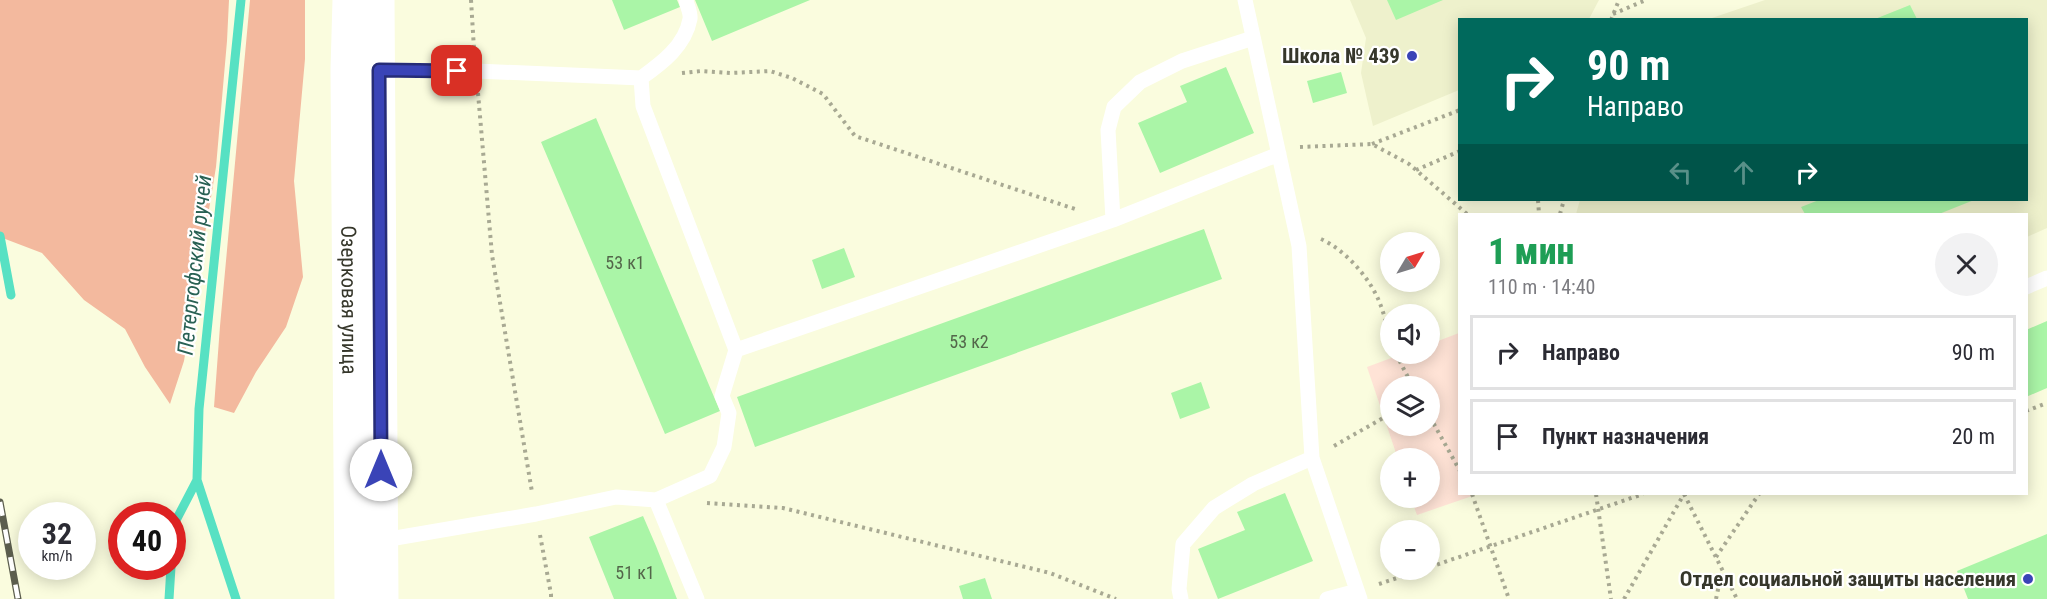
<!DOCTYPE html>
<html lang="ru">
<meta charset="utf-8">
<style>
:root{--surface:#fff;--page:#f2f2f3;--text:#2b2b33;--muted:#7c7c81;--line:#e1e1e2}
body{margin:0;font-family:"Roboto Condensed",sans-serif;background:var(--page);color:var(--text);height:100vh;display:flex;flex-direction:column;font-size:22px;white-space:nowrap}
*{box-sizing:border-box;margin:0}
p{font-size:20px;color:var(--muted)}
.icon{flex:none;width:33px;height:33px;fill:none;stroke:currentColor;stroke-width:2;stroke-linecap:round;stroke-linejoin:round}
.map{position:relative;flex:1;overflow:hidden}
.side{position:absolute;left:1458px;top:213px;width:570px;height:282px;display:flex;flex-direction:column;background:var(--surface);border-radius:0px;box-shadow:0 3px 15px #0003}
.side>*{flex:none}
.hud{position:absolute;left:1458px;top:18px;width:570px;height:183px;border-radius:0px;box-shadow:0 3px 15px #0003;background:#00695c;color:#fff;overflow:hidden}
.needle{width:39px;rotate:52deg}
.fabs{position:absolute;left:1380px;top:232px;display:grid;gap:12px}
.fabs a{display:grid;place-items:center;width:60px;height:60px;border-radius:50%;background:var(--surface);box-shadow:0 3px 15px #0003;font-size:30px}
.speed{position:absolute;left:18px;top:502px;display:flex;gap:12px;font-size:30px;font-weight:700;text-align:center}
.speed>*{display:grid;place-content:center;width:78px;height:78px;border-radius:50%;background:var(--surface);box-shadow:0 3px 15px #0003;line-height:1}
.speed small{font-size:15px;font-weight:400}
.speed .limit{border:9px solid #d22;background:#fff;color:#111}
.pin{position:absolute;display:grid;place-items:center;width:51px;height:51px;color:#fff;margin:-26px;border-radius:12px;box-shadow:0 3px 9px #0006}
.me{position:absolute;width:66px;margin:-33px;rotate:0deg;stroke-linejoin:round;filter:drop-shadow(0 0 4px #0008)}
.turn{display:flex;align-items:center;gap:21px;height:126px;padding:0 30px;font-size:27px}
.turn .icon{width:78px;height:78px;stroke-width:2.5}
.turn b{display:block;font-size:42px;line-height:51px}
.lanes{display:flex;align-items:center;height:57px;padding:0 30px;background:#0003;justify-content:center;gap:30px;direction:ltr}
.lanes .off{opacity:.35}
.round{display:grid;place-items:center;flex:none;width:63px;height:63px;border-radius:32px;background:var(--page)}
.overview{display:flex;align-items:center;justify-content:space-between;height:102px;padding:0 30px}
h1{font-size:36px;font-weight:800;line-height:45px;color:#1e9e55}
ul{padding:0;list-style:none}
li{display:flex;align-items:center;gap:18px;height:75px;margin:0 12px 9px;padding:0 18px;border:3px solid var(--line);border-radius:0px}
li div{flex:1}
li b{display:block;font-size:22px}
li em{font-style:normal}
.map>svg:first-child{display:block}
.built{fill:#eef1cc}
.green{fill:#ffe3d6;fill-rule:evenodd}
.forest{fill:#f3b99e}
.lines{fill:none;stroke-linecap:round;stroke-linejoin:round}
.stream{stroke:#57e1c3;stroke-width:9}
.building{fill:#aaf5a7}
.path{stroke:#a8a993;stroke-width:4;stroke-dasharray:3 4.5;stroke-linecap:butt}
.lane{stroke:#fff;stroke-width:15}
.secondary{stroke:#fff;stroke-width:33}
.rail-casing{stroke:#5c5e4e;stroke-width:7}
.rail{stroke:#fff;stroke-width:4.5;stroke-dasharray:14;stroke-linecap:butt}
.route-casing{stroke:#262c77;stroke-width:15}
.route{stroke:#3a44b7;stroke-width:10}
.poi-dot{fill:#3a44b7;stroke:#fff;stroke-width:2}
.labels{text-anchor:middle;stroke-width:4.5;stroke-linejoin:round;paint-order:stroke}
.number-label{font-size:18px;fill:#53664a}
.poi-label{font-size:21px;font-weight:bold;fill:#36372b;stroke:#fff;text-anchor:end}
.street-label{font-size:21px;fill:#36372b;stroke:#fff}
.water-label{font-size:22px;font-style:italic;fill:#296154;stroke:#fff}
</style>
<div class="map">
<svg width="2047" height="599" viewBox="0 0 2047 599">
<rect width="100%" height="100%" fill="#fafcde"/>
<path class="built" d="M1350 0H1599L1589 19 1460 20 1459 90 1373 126 1361 73 1366 38Z
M1765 0H2047V228L2027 237 2026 214H1576L1580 200H2026V20L1709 19Z"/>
<path class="green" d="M1459 333 1460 494H1478L1417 515 1411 498H1430V459H1398L1367 367 1402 354H1430V344ZM1390 387H1430V426H1390Z"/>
<path class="forest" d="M0 0H229L227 41 216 167 184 361 170 404 145 367 125 329 84 300 42 253 0 237Z
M250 0H305V59L294 181 303 277 286 327 256 372 234 413 214 407 220 326Z"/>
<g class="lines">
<path class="stream" d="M0 236 11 295
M197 480 236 599
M172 528 197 480 199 409 241 0
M169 599 171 567"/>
</g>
<path class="building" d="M612 0H677L680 7 624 30Z
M695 0H810L712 41Z
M1387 0H1443L1396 20Z
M1910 5 1917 19H1875Z
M1226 67 1254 133 1160 173 1138 123 1187 102 1180 86Z
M1341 72 1347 93 1313 103 1307 81Z
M596 118 720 411 665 434 541 142Z
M1819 200H1974L1939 214H1805L1801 207Z
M1204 229 1222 279 755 447 737 397Z
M844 248 855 277 822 289 812 260Z
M2047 321V388L2026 397V330Z
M1201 382 1210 408 1180 419 1171 393Z
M1285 493 1313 561 1218 599 1198 549 1245 530 1237 512Z
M643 516 656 546 677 599H614L589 537Z
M2047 534V599H1968L1957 571Z
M985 578 992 599H963L959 586Z"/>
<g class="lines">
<path class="path" d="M471 0 474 49
M1613 14 1646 0
M1611 20 1619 0
M682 73 701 71 730 73 770 71 792 78 823 94 855 136 1075 209
M478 93 492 255 532 492
M1372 144 1460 110
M1300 147 1372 144 1409 164 1467 214
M1416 170 1460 151
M1538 200 1539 214
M1560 214 1564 200
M1321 239C1345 250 1369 277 1379 301 1384 313 1387 326 1390 338
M1396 354 1413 387
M2026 411 2047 403
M1430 417 1460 471
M1334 446 1390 414
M1472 494 1509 599
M1596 494 1611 599
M1684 494 1737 599
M707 503 783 508 1050 573 1116 599
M540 535 551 594V599
M1716 557 1759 494
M1430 567 1643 494
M1379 584 1421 570
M1624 599 1684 494
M1716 599 1722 571"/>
<path class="lane" d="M1245 0 1299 246 1312 458 1360 599
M374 70 476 71 641 78 643 106 736 350 1113 220 1279 154
M641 78C662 63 685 46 690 19 691 13 687 6 686 0
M1113 220 1108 130 1114 107 1140 82 1182 61 1253 38
M2026 287 2047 278
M656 500 710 476 724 447 729 413 722 396 736 350
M378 541 536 514 616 497 656 500 697 599
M1181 599 1179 589 1183 544 1214 508 1253 484 1312 458
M1327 599 1357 591"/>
<g class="secondary">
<path id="s1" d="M349 0 347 70 351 599"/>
<path d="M378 0 382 599"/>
</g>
<g class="rail-casing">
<path id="rail" d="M0 502 18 599"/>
</g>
<use href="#rail" class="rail"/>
</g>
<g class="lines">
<g class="route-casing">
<path id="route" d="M381 470 379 70 457 71"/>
</g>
<use href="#route" class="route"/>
</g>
<g class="poi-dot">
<circle cx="1412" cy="56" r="6"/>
<circle cx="2028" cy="579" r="6"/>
</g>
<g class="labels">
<g class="number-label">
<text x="625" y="269">53 к1</text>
<text x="969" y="348">53 к2</text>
<text x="635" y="579">51 к1</text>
</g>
<g class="poi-label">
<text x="1400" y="63">Школа № 439</text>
<text x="2016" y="586">Отдел социальной защиты населения</text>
</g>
<g class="street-label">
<text dy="7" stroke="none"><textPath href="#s1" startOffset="300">Озерковая улица</textPath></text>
</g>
<g class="water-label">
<text transform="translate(194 265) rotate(-84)" y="8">Петергофский ручей</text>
</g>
</g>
</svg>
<div class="fabs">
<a><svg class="needle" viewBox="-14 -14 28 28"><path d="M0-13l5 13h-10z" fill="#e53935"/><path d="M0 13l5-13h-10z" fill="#7c7c81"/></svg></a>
<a><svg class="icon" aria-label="sound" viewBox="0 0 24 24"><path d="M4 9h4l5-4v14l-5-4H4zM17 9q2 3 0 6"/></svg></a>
<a><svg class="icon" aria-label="layers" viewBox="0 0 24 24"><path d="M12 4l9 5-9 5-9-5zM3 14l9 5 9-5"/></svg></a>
<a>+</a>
<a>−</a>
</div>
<div class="speed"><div>32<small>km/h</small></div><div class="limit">40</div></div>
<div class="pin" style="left:457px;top:71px;background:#d93025"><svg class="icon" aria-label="arrive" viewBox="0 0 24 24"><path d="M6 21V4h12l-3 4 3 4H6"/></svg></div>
<svg class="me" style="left:381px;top:470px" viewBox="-20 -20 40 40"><circle r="19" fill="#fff"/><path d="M0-13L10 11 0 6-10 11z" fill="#3a44b7"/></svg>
<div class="hud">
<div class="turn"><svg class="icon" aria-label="right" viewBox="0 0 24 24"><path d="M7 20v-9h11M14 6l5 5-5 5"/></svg><div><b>90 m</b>Направо</div></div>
<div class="lanes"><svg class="icon off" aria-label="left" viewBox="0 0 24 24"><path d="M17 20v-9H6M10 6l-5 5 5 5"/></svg><svg class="icon off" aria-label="ahead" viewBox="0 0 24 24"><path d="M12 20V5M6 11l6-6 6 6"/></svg><svg class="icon" aria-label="right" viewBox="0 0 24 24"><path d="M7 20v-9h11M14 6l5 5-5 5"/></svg></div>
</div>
<section class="side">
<div class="overview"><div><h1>1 мин</h1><p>110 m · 14:40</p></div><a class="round"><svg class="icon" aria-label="close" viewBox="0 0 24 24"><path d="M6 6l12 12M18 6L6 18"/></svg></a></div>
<ul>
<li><svg class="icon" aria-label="right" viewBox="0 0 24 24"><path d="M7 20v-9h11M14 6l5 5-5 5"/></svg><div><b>Направо</b></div><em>90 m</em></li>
<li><svg class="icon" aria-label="arrive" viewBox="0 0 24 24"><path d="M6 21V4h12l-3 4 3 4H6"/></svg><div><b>Пункт назначения</b></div><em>20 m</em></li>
</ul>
</section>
</div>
